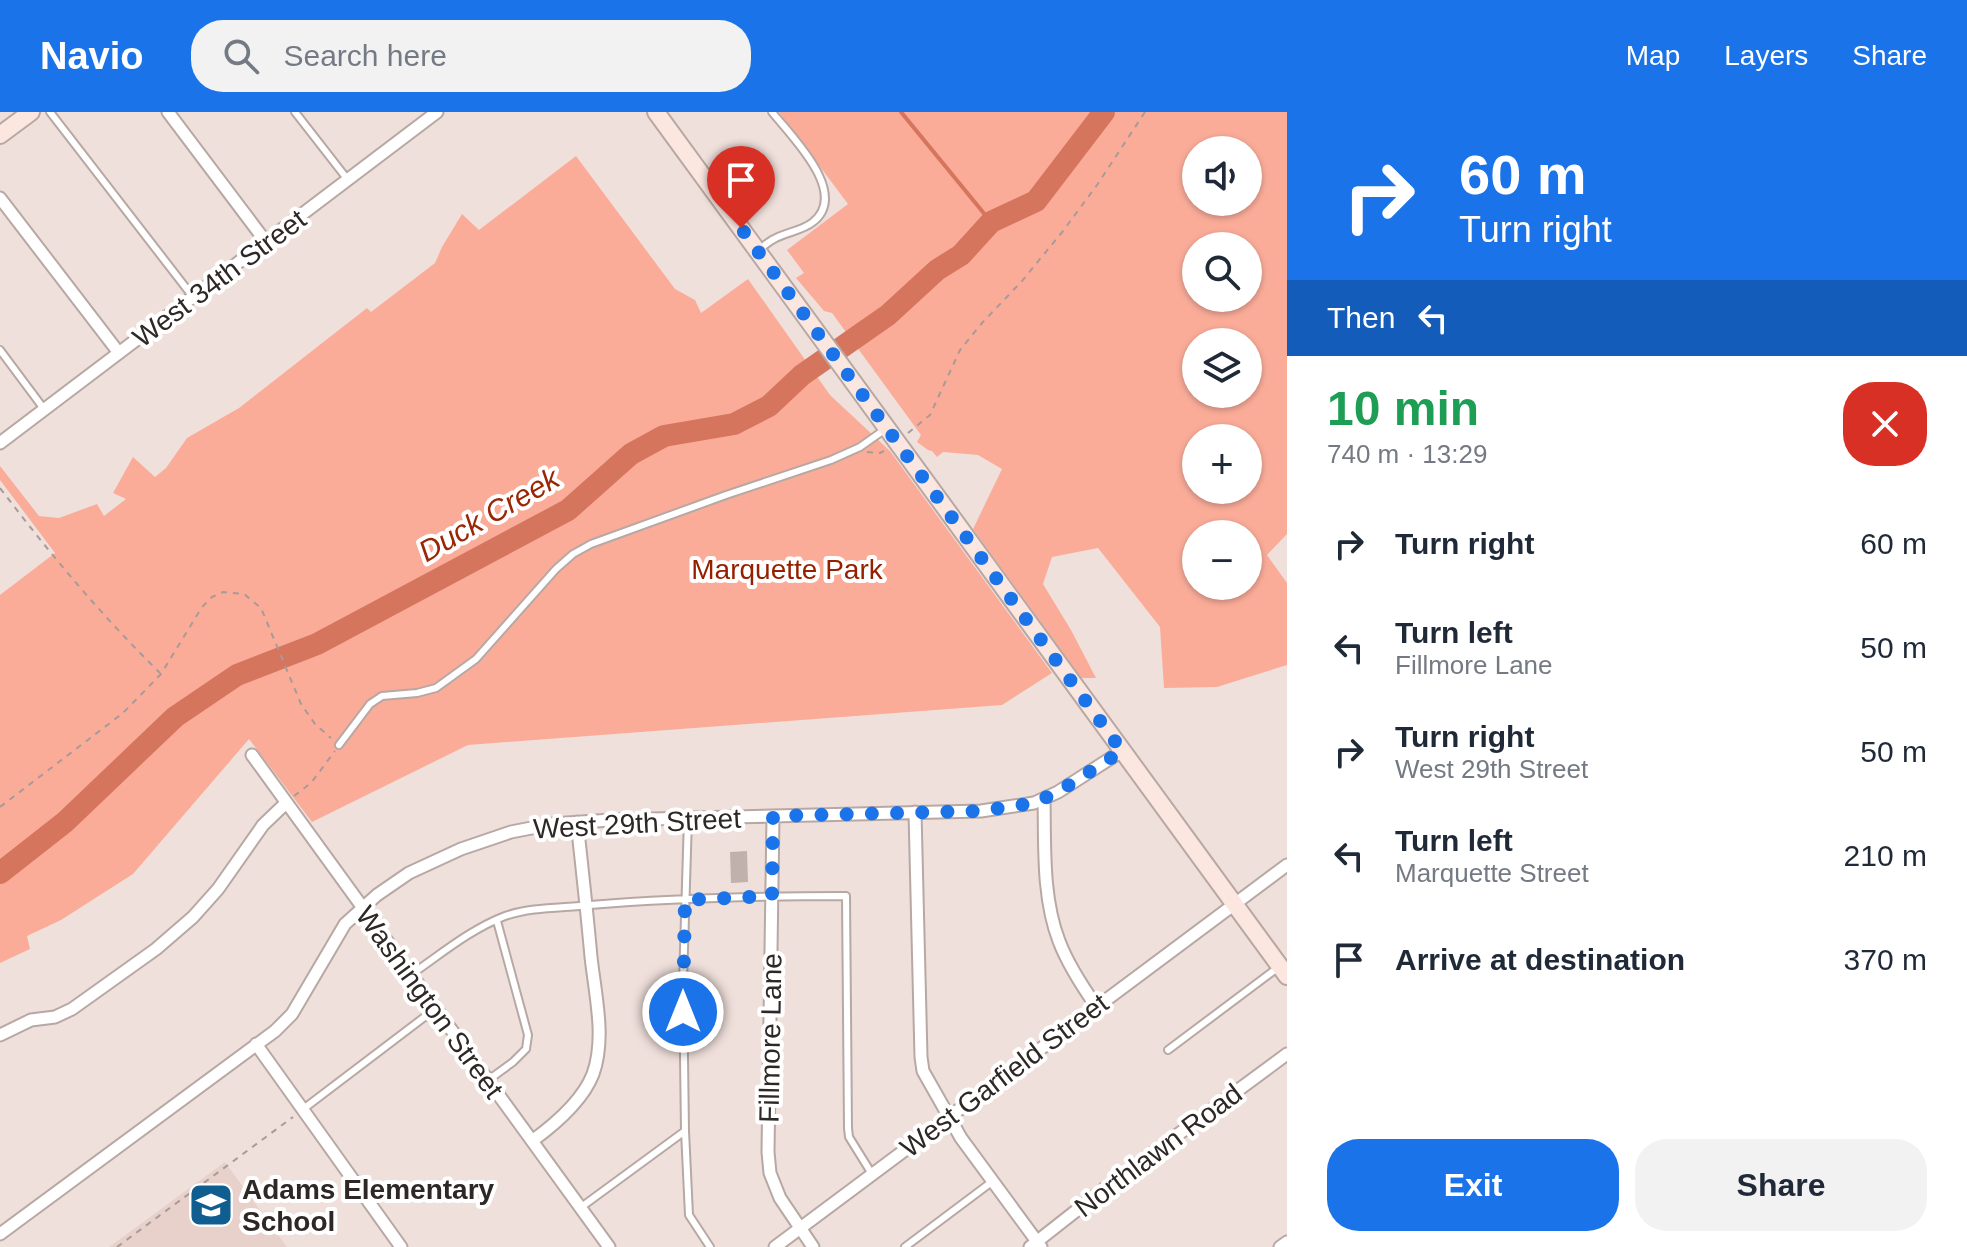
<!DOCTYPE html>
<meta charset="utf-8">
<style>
:root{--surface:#fff;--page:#f2f2f3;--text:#1f2937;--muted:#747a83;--accent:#1a73e8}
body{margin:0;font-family:Helvetica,sans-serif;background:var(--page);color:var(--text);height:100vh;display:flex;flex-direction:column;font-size:30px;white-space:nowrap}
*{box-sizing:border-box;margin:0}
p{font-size:26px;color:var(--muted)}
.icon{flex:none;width:44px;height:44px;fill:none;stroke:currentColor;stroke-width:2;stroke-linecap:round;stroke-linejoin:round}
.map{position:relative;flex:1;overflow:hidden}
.details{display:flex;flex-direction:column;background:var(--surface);width:680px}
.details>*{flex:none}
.hud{background:#1a73e8;color:#fff;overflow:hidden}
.buttons{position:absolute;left:1182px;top:24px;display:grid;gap:16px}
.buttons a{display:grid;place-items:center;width:80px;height:80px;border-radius:50%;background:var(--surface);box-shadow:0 2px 6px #0004;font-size:40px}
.pin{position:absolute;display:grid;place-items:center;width:68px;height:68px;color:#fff;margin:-82px -34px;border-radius:50% 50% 50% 0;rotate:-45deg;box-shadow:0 0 8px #0007}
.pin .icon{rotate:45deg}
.me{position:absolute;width:88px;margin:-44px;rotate:0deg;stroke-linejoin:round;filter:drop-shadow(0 0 6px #0008)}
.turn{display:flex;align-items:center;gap:28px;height:168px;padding:0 40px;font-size:36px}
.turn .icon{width:104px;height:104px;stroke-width:2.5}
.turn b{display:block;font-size:56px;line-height:68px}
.then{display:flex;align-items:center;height:76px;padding:0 40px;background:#0003;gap:16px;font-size:30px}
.round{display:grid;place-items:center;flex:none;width:84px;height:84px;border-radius:32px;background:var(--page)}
.head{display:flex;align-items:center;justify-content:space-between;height:136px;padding:0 40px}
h1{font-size:48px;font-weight:800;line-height:60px;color:#1e9e55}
.primary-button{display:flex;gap:16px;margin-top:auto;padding:16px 40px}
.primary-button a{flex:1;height:92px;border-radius:32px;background:var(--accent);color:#fff;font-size:32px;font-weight:800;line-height:92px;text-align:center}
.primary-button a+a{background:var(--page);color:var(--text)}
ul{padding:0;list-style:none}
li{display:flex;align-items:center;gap:24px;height:104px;padding:0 40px}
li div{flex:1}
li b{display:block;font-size:30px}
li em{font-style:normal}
header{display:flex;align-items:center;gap:48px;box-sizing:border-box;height:112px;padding:0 40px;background:var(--accent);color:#fff}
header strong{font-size:38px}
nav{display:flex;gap:44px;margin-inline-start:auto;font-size:28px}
.search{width:560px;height:72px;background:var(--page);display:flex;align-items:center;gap:20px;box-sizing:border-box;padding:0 28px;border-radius:32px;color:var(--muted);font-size:30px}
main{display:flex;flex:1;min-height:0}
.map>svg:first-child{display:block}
.built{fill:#e8d1cb}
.green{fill:#faac99;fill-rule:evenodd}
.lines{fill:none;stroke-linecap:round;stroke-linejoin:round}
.stream{stroke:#d6755e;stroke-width:4}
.river{stroke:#d6755e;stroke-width:22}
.building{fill:#c0b1ad}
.lane-casing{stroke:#b7a8a4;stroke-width:10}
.street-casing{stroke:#b7a8a4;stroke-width:15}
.secondary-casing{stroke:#b7a8a4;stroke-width:20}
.path{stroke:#a79b98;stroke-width:2;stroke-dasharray:6 6;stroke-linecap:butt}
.lane{stroke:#fff;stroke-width:6}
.street{stroke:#fff;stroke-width:11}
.secondary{stroke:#fce6e0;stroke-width:16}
.route{stroke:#1a73e8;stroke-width:14;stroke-dasharray:0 25.2}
.labels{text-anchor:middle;stroke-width:8;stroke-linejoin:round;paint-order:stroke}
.street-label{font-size:28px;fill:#2d2826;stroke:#fff}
.park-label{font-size:28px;fill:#952000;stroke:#fff}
.poi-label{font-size:28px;font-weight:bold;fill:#2d2826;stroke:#fff;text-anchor:start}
.water-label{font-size:30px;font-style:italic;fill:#9a2605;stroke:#fff}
</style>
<header>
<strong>Navio</strong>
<div class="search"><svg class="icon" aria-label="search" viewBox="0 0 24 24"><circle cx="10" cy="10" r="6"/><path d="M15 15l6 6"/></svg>Search here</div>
<nav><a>Map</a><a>Layers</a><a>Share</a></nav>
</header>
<main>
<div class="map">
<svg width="1287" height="1135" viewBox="0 0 1287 1135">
<rect width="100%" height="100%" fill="#f0e0dc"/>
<path class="built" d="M225 1050 287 1135H109Z"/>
<path class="green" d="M779 0H1287V422L1267 443 1287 471V553L1217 575 1164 576 1160 515 1098 436 1052 445 1043 472 1071 518 1096 566H1081L973 417 1002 357 978 343 943 340 937 345 932 339 928 338 917 330 921 323 832 201 824 199 796 166 804 161 787 138 848 92ZM1196 38H1248V90H1196ZM1196 134H1248V186H1196ZM1196 230H1248V282H1196ZM1196 326H1248V378H1196ZM1196 422H1248V474H1196Z
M576 44 675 177 695 188 701 201 748 167 830 283 890 339 1052 561 1002 593 468 633 312 710 249 627 133 762 61 808 27 824 30 837 0 851V483L55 441 0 368V354L39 404 59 406 97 392 104 404 126 387 113 381 133 345 155 365 166 356 187 326 239 296 367 196 371 200 435 151 442 135 462 102 479 118Z"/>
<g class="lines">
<path class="stream" d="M901 0 991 110"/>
<path class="river" d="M0 761 65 710 175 605 237 563 317 532 568 398 631 342 664 324 734 312 769 294 802 263 888 203 937 158 961 143 991 110 1036 89 1104 0"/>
</g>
<path class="building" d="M747 739 748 770 731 771 730 740Z"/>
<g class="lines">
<g class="lane-casing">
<path id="lane" d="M50 0 193 185
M295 0 348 68
M758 138C763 135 768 130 774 127 786 120 802 119 813 110 850 81 791 24 772 0
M0 238 44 297
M339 633 370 592 382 584 417 581 436 576 476 547 556 457 573 442 591 432 726 383 831 348 860 335 884 318
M412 862C441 842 471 817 505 804 531 795 562 796 590 793 675 786 761 784 846 784L848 1016 849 1025 872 1062
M1168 938 1280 854
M487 969 513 950 526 937 528 923 497 809
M302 998 435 897
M685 1019 689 1103 710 1135
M580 1096 685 1019 683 870 688 706
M905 1135 993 1069"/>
</g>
<g class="street-casing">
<path id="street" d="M168 0 266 130
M0 86 119 241
M0 331 437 0
M252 643 609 1135
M1044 687C1045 733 1042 785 1059 829 1068 853 1082 874 1096 894
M915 700 921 945 923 959 961 1026 1041 1135
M773 704 768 1040 770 1061 780 1086 813 1135
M0 923 31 908 55 905 72 897 156 837 193 805 218 777 263 713 286 691
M256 932 401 1135
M532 1029C554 1013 583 988 593 962 606 926 595 882 591 845 587 800 582 755 577 710
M0 1122 275 919 292 902 345 812 377 783 409 761 461 737 511 720 552 712 611 708 981 699 1034 691 1058 680 1122 639
M775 1135 1287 753
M1030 1135 1100 1080 1287 942
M1280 1135 1287 1130"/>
</g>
<g class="secondary-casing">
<path id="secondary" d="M656 0 1287 864
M0 23 31 0"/>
</g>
<path class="path" d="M908 321 930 303 960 238 982 211 1022 169 1063 119 1097 73 1145 0
M867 340 880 341 884 339
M0 376C50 442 101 503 160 561
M294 684 311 671 335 639
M0 695 123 601 161 562 202 495 212 485 223 480 244 482 261 496 301 592 315 612 331 626
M117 1135 293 1005"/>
<use href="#lane" class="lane"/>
<use href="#street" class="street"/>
<use href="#secondary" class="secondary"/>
</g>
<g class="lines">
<path class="route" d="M683 900 685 788 772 784 773 704 981 699 1034 691 1058 680 1122 639 741 116"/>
</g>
<defs>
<g id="school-square" transform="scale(2.3)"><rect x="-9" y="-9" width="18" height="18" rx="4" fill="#105d90" stroke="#fff"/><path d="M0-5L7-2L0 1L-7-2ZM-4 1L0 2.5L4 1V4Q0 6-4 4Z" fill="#fff"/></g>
</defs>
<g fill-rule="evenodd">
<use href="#school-square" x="211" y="1093"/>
</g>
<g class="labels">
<g class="street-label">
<text transform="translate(219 166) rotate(-37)" y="10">West 34th Street</text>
<text transform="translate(637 711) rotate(-3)" y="10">West 29th Street</text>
<text transform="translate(430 890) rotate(54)" y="10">Washington Street</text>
<text transform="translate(770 926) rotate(-89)" y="10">Fillmore Lane</text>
<text transform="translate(1004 963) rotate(-37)" y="10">West Garfield Street</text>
<text transform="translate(1158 1038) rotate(-37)" y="10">Northlawn Road</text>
</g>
<g class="park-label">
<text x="787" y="467">Marquette Park</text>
</g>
<g class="poi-label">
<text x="242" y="1087">Adams Elementary<tspan x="242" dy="32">School</tspan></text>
</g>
<g class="water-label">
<text transform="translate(489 403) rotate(-30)" y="10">Duck Creek</text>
</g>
</g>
</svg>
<div class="buttons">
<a><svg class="icon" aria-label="sound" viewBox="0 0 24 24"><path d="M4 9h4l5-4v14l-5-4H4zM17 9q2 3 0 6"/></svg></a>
<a><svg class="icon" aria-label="search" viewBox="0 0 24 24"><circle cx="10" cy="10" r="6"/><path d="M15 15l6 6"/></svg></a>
<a><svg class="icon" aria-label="layers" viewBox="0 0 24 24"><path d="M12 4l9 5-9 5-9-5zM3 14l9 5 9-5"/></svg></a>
<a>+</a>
<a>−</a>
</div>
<div class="pin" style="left:741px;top:116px;background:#d93025"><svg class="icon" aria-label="arrive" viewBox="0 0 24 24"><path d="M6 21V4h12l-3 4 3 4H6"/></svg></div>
<svg class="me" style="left:683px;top:900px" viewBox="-20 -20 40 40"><circle r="17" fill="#1a73e8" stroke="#fff" stroke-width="3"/><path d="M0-11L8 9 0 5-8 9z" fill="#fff"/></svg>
</div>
<section class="details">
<div class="hud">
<div class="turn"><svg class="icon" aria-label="right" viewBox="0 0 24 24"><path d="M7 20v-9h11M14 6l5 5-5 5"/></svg><div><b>60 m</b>Turn right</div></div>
<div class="then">Then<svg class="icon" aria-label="left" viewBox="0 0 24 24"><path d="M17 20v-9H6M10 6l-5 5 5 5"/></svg></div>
</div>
<div class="head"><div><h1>10 min</h1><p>740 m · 13:29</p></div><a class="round" style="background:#d93025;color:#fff"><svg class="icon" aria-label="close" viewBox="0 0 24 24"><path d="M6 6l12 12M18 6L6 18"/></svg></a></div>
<ul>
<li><svg class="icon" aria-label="right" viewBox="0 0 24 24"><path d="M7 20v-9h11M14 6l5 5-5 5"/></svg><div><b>Turn right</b></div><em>60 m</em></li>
<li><svg class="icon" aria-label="left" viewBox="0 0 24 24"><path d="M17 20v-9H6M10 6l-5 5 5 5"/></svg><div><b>Turn left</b><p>Fillmore Lane</p></div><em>50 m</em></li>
<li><svg class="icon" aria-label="right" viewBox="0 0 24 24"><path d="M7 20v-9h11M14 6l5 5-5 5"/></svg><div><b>Turn right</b><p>West 29th Street</p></div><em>50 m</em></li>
<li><svg class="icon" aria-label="left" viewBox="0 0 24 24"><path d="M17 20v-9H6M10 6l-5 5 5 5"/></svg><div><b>Turn left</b><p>Marquette Street</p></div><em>210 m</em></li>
<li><svg class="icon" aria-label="arrive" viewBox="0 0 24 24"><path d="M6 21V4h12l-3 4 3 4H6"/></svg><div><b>Arrive at destination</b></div><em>370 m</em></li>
</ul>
<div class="primary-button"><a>Exit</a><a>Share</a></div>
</section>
</main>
